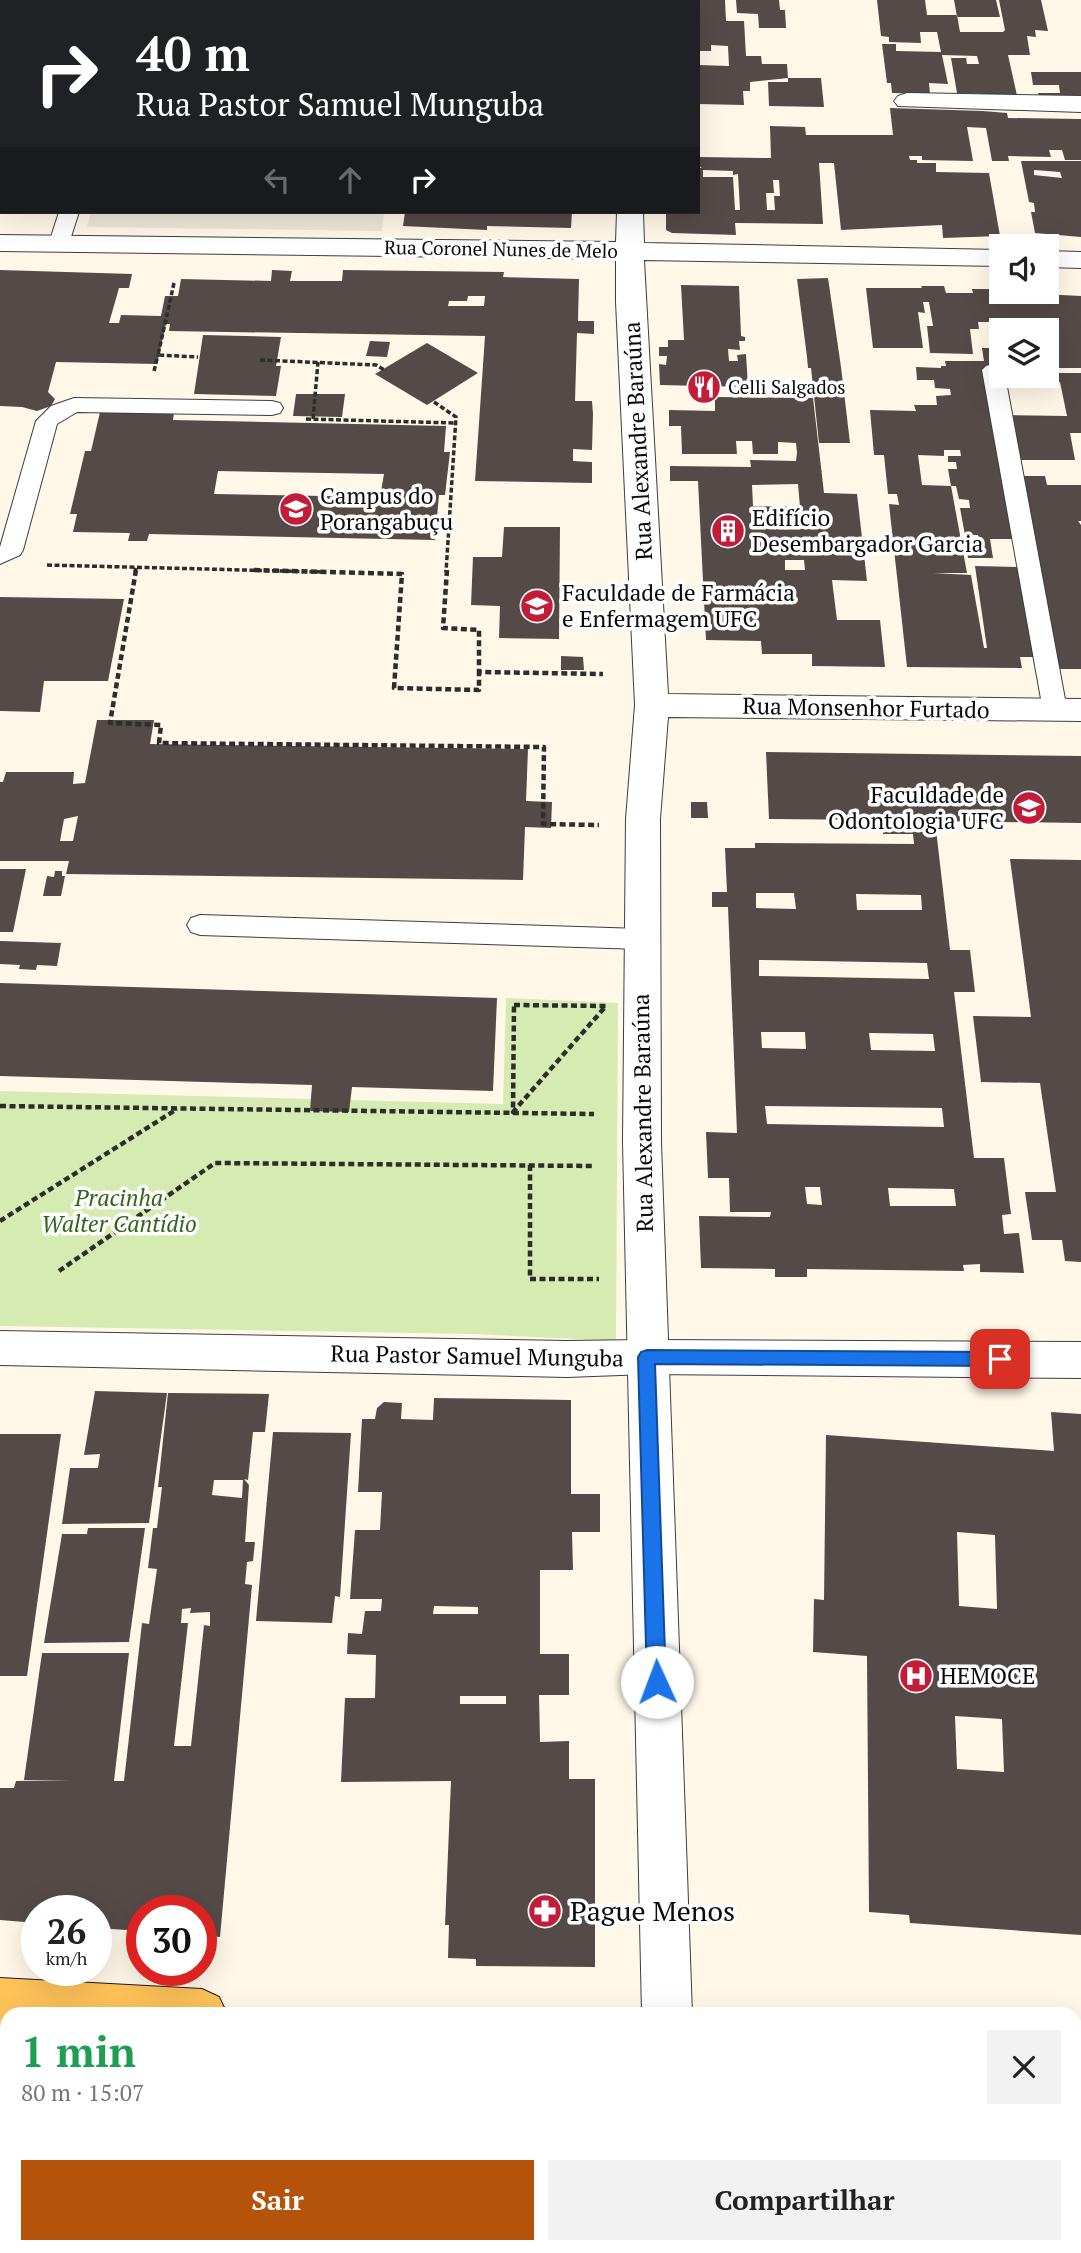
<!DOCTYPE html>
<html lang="pt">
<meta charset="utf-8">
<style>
:root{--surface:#fff;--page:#f2f2f2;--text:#222;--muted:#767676;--accent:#b45309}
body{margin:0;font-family:"PT Serif",serif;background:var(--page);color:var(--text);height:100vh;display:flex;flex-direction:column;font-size:26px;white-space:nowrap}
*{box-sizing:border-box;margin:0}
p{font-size:23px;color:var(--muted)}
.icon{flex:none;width:38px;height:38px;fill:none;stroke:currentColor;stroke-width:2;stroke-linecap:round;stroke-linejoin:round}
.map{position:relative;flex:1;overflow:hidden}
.side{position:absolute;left:0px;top:2007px;width:1082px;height:247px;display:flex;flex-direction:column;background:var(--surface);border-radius:21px 21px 0 0;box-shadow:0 7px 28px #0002}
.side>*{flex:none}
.banner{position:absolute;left:0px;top:0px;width:700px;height:214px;box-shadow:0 7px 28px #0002;background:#202124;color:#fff;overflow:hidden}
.fabs{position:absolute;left:989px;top:234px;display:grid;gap:14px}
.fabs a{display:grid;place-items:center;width:70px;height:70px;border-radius:0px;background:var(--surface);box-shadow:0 7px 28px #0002;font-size:35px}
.speed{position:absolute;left:21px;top:1895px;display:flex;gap:14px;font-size:35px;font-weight:700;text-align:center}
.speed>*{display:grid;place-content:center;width:91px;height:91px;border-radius:50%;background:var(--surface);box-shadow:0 7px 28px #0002;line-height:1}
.speed small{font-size:18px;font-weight:400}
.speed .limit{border:10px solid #d22;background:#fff;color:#111}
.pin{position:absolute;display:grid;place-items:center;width:60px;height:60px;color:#fff;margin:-30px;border-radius:14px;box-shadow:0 4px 10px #0006}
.me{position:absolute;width:77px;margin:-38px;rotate:358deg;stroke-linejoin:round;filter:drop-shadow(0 0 5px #0008)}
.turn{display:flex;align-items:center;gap:24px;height:147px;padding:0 21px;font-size:32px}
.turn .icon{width:91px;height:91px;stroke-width:2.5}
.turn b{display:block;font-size:49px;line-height:60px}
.lanes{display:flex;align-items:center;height:66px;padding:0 21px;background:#0003;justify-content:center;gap:35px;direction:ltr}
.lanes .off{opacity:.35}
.round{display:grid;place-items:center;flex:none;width:74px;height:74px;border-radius:0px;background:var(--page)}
.headline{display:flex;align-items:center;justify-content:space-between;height:119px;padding:0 21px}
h1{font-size:42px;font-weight:600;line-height:52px;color:#1e9e55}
.button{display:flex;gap:14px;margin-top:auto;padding:14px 21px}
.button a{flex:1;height:80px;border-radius:0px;background:var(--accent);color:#fff;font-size:28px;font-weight:600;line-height:80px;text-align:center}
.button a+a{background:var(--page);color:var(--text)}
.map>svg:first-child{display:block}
.green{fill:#d6ebb1}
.plaza{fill:#eee6d9}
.building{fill:#544a47;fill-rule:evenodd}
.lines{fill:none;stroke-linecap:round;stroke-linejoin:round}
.service-casing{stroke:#3e3e3e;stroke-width:2}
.minor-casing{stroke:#3e3e3e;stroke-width:2}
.tertiary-casing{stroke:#3e3e3e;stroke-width:2}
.primary-casing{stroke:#1c1c1c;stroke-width:2}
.path-far2{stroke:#2d2d2d;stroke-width:3.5;stroke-dasharray:5 2.5;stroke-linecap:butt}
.path-far1{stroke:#2d2d2d;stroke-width:4.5;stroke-dasharray:6 3.5;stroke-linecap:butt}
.path{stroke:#2d2d2d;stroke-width:5;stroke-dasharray:9 4.5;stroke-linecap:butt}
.service{fill:#fff;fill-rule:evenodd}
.minor{fill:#fff;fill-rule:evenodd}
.tertiary{fill:#fff;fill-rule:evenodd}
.primary{fill:#ffc359;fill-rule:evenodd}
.route{fill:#1a73e8;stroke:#114b97;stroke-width:2}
.labels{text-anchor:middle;stroke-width:7;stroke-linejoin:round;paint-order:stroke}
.far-street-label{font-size:19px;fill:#0b0b0b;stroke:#fff}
.far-poi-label{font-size:19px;fill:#0b0b0b;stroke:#fff;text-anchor:start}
.street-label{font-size:23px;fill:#0b0b0b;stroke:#fff}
.poi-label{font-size:23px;fill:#0b0b0b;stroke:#fff;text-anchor:start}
.park-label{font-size:23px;font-style:italic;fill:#326519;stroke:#fff}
.near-poi-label{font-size:28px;fill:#0b0b0b;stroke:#fff;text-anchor:start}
</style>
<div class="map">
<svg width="1081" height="2253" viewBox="0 0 1081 2253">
<rect width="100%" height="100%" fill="#fff8e9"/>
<path class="green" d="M506 998 618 1003 616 1341 473 1334 0 1326V1091L503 1104Z"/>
<path class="plaza" d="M91 212H384L382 231 87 227Z"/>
<path class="building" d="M698 0H725L726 21H744L746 56H761L762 64H787L788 78 750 82V91H743L744 105 698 104V65L729 66 728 46 711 45V51H698Z
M736 0H779L780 10H785L786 28H759L758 14 737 13Z
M877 0H925L927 15H957L960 32H1003L1005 30 999 0H1041L1048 31 1035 30 1036 37 1027 36 1030 55H1008L1018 100 987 99 986 94 957 93 951 58H966L967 64H979L977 56 942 55 948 84 929 83 930 94 892 93 891 83H887L882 44H896V51L941 52 937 32H920L921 43 889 42V37L881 36Z
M954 0H996L1000 17H957Z
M1031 72H1081V98L1039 96 1038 93H1060L1059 85H1033Z
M788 78H821L824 107 769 106 768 82H788Z
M890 108 983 111 1007 113 1008 118 1081 119V160H1065L1062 150H1049L1051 157 1008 156 1009 161H992L986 128 967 127 973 161 922 160V156H909L910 160H917V163H936V172L989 173 1000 236 943 238 942 225 841 230 834 163H819L823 224 735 223 736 235 672 233 666 230V212H698V169L702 167H698V157L771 158 770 126 805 127 806 135H893ZM703 170 733 171V175L738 174 740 210H735L733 177H703ZM773 180H779L780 196H774L775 210H767L766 193H774Z
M1021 161H1081V237L1035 233 1031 212H1035L1034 203 1029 202ZM1034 170 1060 172 1062 178 1034 175Z
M405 212H572L571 228 487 226V230L403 226Z
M0 270 132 274 129 288H119L109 323H119L121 315 161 316 165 296H178L181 279 271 281 272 270 292 271 290 281H342L343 270 504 272 503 277 579 279 578 321H594V334L577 333 575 401H592L593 414 592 450 573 449V461L592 462V483L475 481 485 336 169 331 170 324H166L157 364 56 362 48 392 55 399 51 406 37 411 22 407 0 406ZM468 296H485L484 306H448L449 301H467Z
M828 278 841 367 850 443H819L811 368H808L807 357 797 279Z
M681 285 739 286 741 336 745 337V341H739L740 350 728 349 729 361H738L737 355 746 354 748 387 660 385 659 364 666 365 667 356H659V347H668V340H684Z
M921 286H944L946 293H973L972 289H1001V292L1081 296V368H1058V373H1081V433H1070L1075 460H1016L1007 415 1067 416 1060 382 1000 380 1022 539H990L993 558H968L965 539H979L978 535H965L960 508H970L969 500 959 499 956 486H951L967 573H933L971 575 984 648H987L975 566 1020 567 1040 657H1020L1022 668 907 667 889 504 899 505 897 494H888L884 455H874L870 410 916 411 914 405H937L936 396 951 395 950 389 935 388 934 380H917L916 367 941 368V366H946L945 361H984L982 348H993L989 322H978L979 329H970L973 354 930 353 927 326H933L929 302H923L925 313 918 312 923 348H873L866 288H922ZM1001 331H1046V376H1001ZM944 450H960L961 456H948V462H956L957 469H948L951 486 922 485 918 455 944 456Z
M203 335 281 337 276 366H281L276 396 194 394Z
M370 341 390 342 387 357 366 356Z
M427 343 478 373 427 405 375 374Z
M296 394H345L342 417 293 416Z
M715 397 813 398 824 493 857 494 867 581 832 580 837 620H880L885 667 812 666V654H762L761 641 706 640 698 481H670V466L751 467 750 460 796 461 797 453 796 443 778 442V454H753L752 441H736L737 454H682L681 426H669V410L715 411ZM798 484 800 507 753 506 752 485ZM785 560H804L805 570H785Z
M100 412 174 413 173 420 446 426 444 452H450L445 495H439L435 540 149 534 147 541H128L130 533 73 532 77 514H70L85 451H91ZM218 471 384 474 380 497 214 494Z
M1019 476H1045L1047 485H1081V521H1078L1081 525V669H1052Z
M504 527H560L559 639 499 638 500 606 471 605 473 557H502Z
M0 597 124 599 108 681H44L40 712 0 711Z
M561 656 583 657 584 670H561Z
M97 720H154L150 744 528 749 526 801 552 802 551 828 525 827 523 880 66 874 69 861H0V782H3L6 772H74L73 784 85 783ZM78 816 73 841H60L64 819Z
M766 752 1081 756V823L935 821 950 950H970L975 992H954L974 1158H1004L1011 1214 1002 1215 1004 1234 1019 1233 1024 1273 980 1272V1264L963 1265 964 1271 807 1269V1277H775V1269L701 1268 699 1216 770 1217 771 1212H730L729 1178H708L706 1132 737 1133 728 907H712V892H727L725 848H755V843L914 844 913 834H883L882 820 769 819ZM756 893H794L796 909 756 908ZM856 894 921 895 922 910H857ZM759 960 927 963 929 979 759 976ZM761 1032H805L806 1049 762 1048ZM869 1033 933 1034 935 1051 871 1050ZM765 1106 942 1108 944 1127 767 1124ZM805 1187H820L822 1205 807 1204ZM888 1188 954 1189 956 1206H890Z
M691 802H707L708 818H691Z
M1010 859 1081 860V1262L1065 1261 1062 1240H1032L1025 1192H1056L1040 1083 981 1082 973 1016 1031 1017Z
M0 869H26L13 932H0Z
M55 871H62V876H65L61 896H43L47 876 54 877Z
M0 941 61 943 57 966 37 965 36 970 19 969 20 965 0 964Z
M0 983 497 998 493 1091 352 1087 349 1112 310 1111 312 1085 0 1076Z
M95 1391 167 1393 149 1523 62 1524 70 1468H98L100 1454 84 1455Z
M168 1393 269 1394 265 1432H253L248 1480 244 1479 249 1485 245 1542H255L253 1561 247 1562 245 1584 252 1585 220 1937 201 1935V1911H142V1931L96 1928V1911H37V1923L0 1920V1788H14L16 1781 72 1780H24L42 1653H129L114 1781H124L142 1623 149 1624 157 1569 148 1568 153 1528H157L162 1487H158ZM214 1480H243L242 1498 212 1495ZM191 1608 190 1613 210 1612V1626L204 1625 191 1746H174L188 1623H181L182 1609Z
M434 1398 571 1400V1494H600V1532H572L573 1570H540V1654H569V1695H539L540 1742 569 1741V1779H595V1967L476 1966V1959L448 1958 449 1925H445L451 1781 341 1782 345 1698H375L376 1655 347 1654 348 1633 362 1634 365 1611H381L382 1599H350L355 1530H380L382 1492H358L362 1419H375L377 1408 384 1402 402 1403 401 1419 433 1420ZM434 1606 478 1607V1614H433ZM460 1696H506V1704H460Z
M1051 1412 1081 1414V1935L910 1923 909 1915 869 1912 867 1656 813 1652 814 1599 824 1600 826 1435 1054 1451ZM957 1532 995 1535 997 1609 959 1606ZM955 1716 1002 1719 1004 1772 957 1769Z
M273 1432 351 1433 340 1597 335 1596 332 1623 256 1621Z
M0 1434H61L27 1676H0Z
M88 1528H145L129 1642 44 1643 62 1534H87Z"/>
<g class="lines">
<g class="service-casing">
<path id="service" d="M0 126H2V138H0Z
M0 196H2V208H0Z
M59 212H79L69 243 66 247H52L49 243Z
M993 364 1000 366 1001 376H1005L1067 710 1064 716 1055 718 1046 716 1043 710 982 370 986 366Z
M74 398 272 401 280 403 283 408 280 413 272 415 77 412 57 424 23 550 20 555 0 564V547L36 421 51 406Z
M200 915 641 929 650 932 654 939 650 946 641 949 200 935 191 932 187 925 191 918Z"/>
</g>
<g class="minor-casing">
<path id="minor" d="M616 0H640V2H616Z
M907 93 1081 96V112L898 106 894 101 898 96Z
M617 212H643L644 243 1001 250V266L644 260 668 694 1081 699V721L668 717 660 819 661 1142 692 2014H642L623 1142 626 819 635 705 616 302V259L0 251V235L616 242Z
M1046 251 1081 252V268L1046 267Z"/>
</g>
<g class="tertiary-casing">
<path id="tertiary" d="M0 1331 567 1341 647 1340 1081 1342V1378L647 1374 567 1377 0 1365Z"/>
</g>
<g class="primary-casing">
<path id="primary" d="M0 1978 202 1989 219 1997 227 2014H7V2028H0Z
M1074 2042H1081V2092H1074Z
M0 2143H7V2195H0Z
M876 2247H1010L1012 2253H878Z"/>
</g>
<path class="path-far2" d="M174 283 158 355 198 357
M260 360 376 365 386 371
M154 371 158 355
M434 402 456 417 446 572
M306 419 456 423
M313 419 318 362
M47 565 323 572
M135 572 136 568"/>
<path class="path-far1" d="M136 570 110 723 161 725 159 743 544 747 543 824 599 825
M254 570 402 574 394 688 479 690V672
M447 570 443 628 479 630V672L603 674
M514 1005 606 1006 513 1112Z
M0 1106 594 1114
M530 1165V1279H599
M0 1221 177 1109
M59 1271 215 1163 595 1166"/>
<path class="path" d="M0 2089H7
M1074 2171H1081"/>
<use href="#service" class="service"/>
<use href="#minor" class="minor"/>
<use href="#tertiary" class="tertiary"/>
<use href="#primary" class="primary"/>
</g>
<path class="route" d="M647 1350 1000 1352 1006 1354 1008 1359 1006 1364 1000 1366 655 1364 666 1682 663 1689 657 1691 650 1689 647 1682 638 1357 641 1352Z"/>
<defs>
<g id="restaurant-disc" transform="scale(1.75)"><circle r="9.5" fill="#c11d39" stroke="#fff"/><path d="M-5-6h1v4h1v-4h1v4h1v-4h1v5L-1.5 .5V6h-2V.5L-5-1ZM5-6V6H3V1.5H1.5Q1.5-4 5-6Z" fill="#fff"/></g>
<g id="university-disc" transform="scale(1.75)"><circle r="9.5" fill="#c11d39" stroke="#fff"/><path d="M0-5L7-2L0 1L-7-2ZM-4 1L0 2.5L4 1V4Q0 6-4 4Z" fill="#fff"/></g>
<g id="building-disc" transform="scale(1.75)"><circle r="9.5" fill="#c11d39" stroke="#fff"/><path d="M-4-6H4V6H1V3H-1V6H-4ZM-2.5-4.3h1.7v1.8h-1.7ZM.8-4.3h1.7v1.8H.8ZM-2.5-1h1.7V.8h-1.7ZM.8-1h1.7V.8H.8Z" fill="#fff"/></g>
<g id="hospital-disc" transform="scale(1.75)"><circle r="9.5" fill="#c11d39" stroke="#fff"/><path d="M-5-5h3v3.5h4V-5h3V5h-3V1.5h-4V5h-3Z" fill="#fff"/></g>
<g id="pharmacy-disc" transform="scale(1.75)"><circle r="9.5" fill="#c11d39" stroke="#fff"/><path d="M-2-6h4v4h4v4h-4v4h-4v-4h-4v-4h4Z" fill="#fff"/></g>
</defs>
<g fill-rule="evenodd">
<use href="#restaurant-disc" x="704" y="387"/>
<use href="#university-disc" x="296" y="509"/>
<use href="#building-disc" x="728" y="531"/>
<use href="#university-disc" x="537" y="606"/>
<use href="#university-disc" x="1029" y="808"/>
<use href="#hospital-disc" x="916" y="1676"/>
<use href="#pharmacy-disc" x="545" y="1911"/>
</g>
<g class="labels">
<g class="far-street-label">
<text transform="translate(501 249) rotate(1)" y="7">Rua Coronel Nunes de Melo</text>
</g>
<g class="far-poi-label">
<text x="728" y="394">Celli Salgados</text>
</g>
<g class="street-label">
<text transform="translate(638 441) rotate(-93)" y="8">Rua Alexandre Baraúna</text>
<text transform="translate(866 708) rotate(1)" y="8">Rua Monsenhor Furtado</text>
<text transform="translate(643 1113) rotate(-91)" y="8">Rua Alexandre Baraúna</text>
<text transform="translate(477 1356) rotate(1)" y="8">Rua Pastor Samuel Munguba</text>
</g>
<g class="poi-label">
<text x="320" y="504">Campus do<tspan x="320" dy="26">Porangabuçu</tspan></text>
<text x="752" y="526">Edifício<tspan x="752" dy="26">Desembargador Garcia</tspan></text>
<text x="562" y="601">Faculdade de Farmácia<tspan x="562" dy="26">e Enfermagem UFC</tspan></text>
<text x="1004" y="803" text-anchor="end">Faculdade de<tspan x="1004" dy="26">Odontologia UFC</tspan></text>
<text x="940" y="1684">HEMOCE</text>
</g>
<g class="park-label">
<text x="119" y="1206">Pracinha<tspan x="119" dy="26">Walter Cantídio</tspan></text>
</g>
<g class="near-poi-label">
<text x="570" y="1921">Pague Menos</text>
</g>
</g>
</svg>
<div class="fabs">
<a><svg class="icon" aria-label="sound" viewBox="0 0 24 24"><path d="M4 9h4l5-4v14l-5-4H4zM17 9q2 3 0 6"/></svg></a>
<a><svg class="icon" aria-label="layers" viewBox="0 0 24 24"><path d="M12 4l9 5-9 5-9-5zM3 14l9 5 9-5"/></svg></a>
</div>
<div class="speed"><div>26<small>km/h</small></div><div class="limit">30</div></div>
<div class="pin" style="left:1000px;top:1359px;background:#d93025"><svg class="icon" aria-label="arrive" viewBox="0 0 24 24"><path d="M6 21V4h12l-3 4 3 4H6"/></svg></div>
<svg class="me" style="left:657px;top:1682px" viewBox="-20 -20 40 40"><circle r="19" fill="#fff"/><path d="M0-13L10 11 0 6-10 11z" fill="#1a73e8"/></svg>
<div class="banner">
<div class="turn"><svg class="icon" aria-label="right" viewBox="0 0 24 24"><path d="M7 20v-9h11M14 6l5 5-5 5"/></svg><div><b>40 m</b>Rua Pastor Samuel Munguba</div></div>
<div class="lanes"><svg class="icon off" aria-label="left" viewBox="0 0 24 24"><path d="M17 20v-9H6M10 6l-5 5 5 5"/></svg><svg class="icon off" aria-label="ahead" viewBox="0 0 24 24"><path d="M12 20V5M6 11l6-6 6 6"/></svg><svg class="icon" aria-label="right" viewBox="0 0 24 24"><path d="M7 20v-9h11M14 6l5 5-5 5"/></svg></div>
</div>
<section class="side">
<div class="headline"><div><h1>1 min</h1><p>80 m · 15:07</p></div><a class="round"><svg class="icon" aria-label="close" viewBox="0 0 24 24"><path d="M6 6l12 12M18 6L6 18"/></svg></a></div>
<div class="button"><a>Sair</a><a>Compartilhar</a></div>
</section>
</div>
